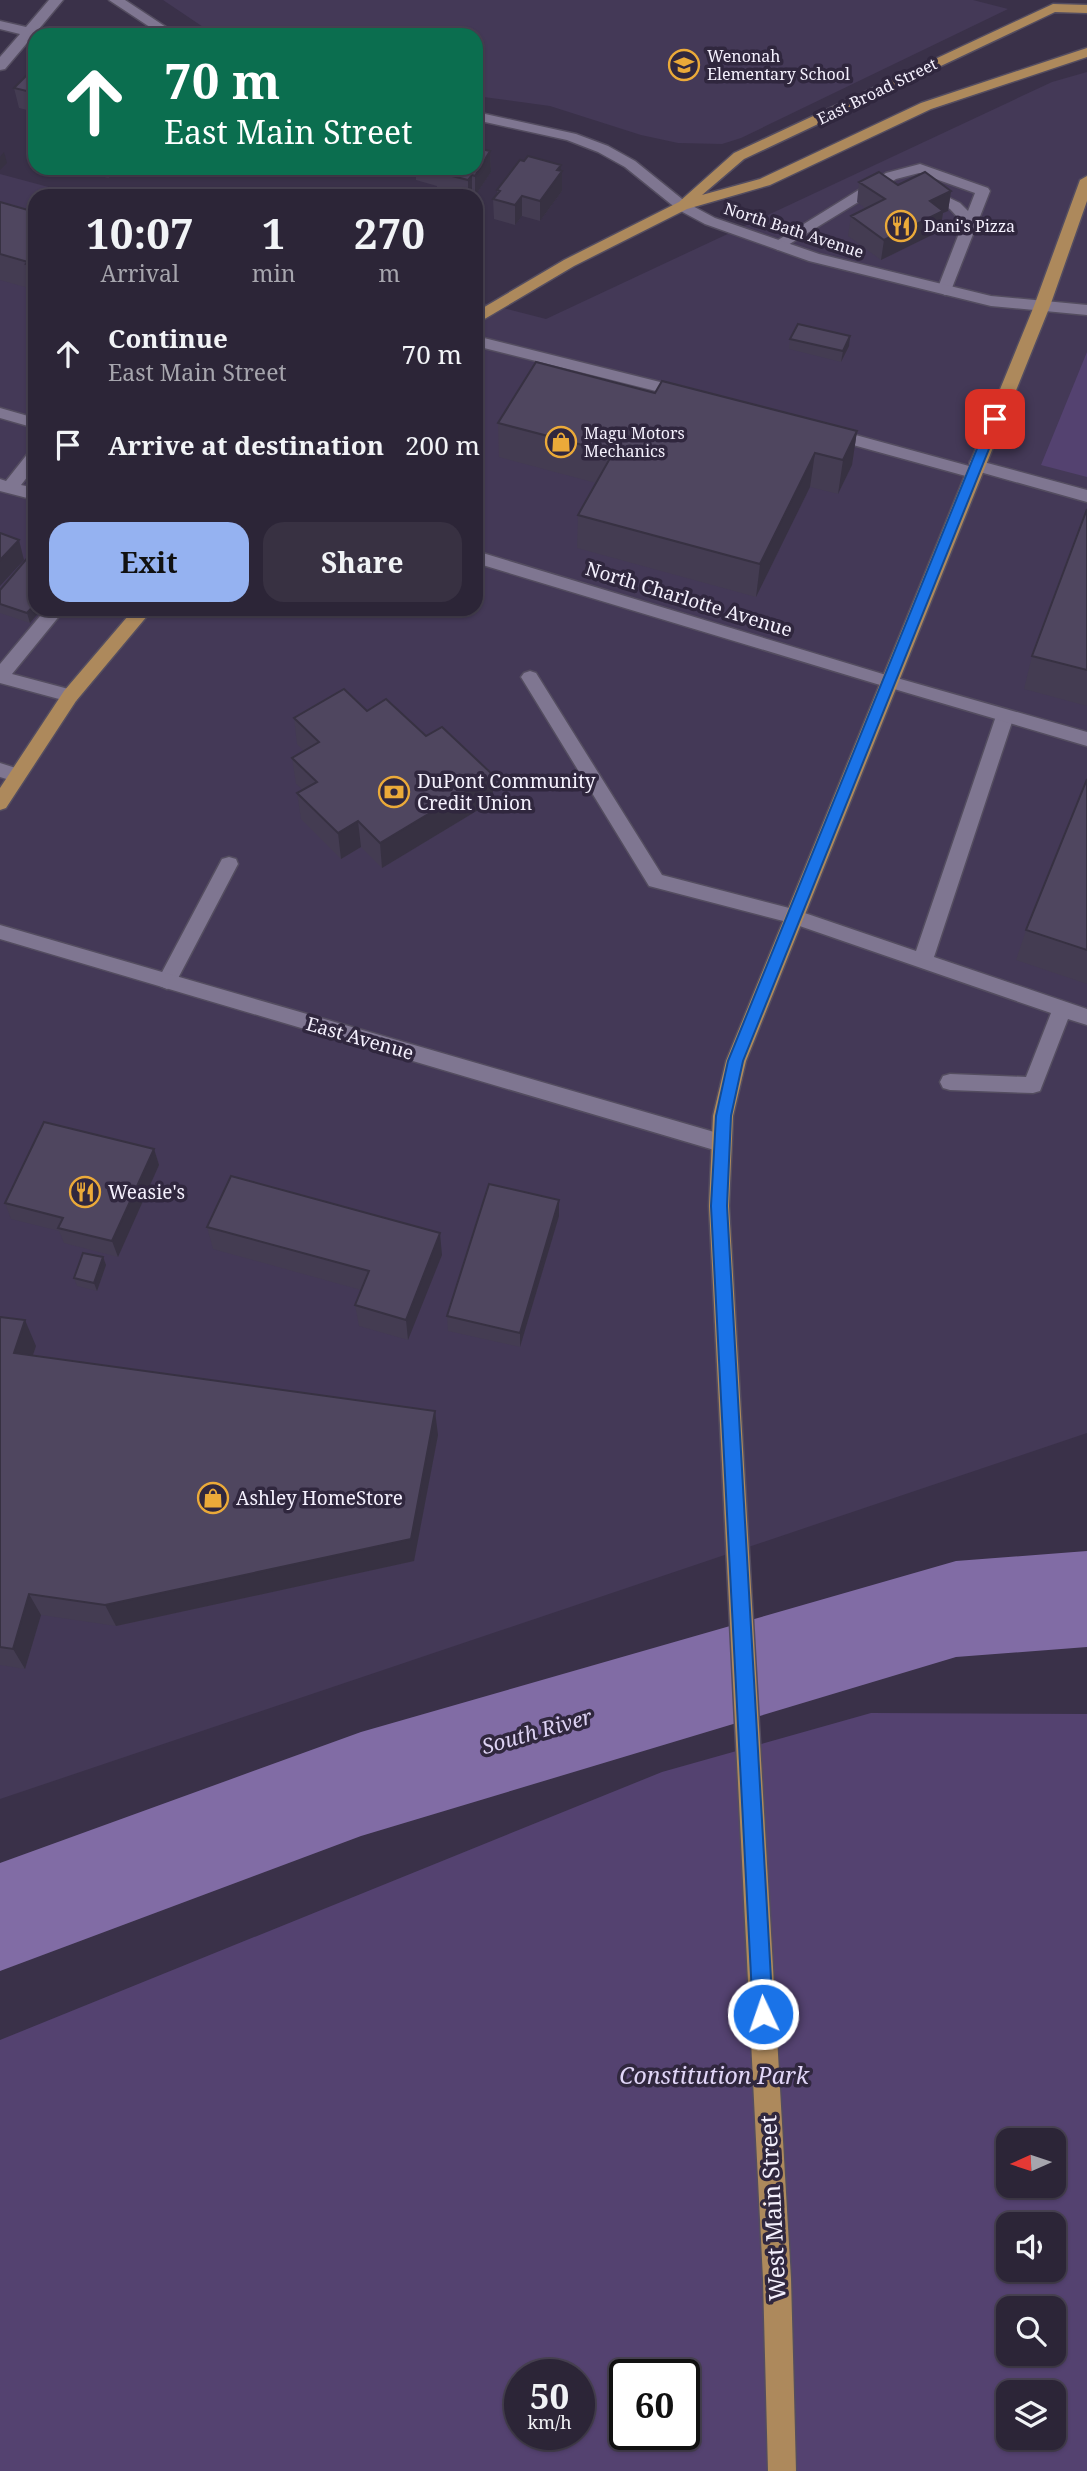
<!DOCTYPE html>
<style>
:root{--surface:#2c2537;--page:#383142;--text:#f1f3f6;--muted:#a6a5ad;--line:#484252;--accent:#95b2f1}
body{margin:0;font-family:"Noto Serif",serif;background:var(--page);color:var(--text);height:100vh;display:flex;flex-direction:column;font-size:26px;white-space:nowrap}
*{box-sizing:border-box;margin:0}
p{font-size:23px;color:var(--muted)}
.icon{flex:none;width:38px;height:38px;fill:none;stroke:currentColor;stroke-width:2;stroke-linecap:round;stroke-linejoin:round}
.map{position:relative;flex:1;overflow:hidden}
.drawer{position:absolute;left:28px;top:189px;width:455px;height:427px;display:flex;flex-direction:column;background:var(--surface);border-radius:21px;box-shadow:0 2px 5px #0004,0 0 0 2px var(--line)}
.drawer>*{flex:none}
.banner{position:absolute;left:28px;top:28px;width:455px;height:147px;border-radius:21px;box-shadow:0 2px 5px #0004,0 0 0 2px var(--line);background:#0b6e4f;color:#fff;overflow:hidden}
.needle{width:46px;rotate:267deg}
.controls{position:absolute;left:996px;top:2128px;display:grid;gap:14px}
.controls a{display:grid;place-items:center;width:70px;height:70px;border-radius:14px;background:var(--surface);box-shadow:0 2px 5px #0004,0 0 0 2px var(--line);font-size:35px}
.speed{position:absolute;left:504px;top:2359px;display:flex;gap:14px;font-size:35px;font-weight:700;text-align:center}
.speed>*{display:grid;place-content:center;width:91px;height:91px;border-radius:50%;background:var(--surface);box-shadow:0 2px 5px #0004,0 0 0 2px var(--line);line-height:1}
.speed small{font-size:18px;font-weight:400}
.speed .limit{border:4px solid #111;border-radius:10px;background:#fff;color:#111}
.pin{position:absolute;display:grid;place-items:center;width:60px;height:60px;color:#fff;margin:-30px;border-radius:14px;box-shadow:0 4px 10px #0006}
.me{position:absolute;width:77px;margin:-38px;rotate:357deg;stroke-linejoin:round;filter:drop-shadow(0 0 5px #0008)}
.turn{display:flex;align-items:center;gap:24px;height:147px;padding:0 21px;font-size:32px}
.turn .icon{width:91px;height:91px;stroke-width:2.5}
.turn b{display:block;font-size:49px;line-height:60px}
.eta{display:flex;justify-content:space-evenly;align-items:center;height:119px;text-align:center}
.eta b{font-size:42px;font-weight:700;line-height:49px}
.primary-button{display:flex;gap:14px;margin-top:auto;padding:14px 21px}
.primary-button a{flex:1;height:80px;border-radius:21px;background:var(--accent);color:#111;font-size:28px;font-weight:700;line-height:80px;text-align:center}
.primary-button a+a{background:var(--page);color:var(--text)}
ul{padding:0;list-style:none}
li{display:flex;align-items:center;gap:21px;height:91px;padding:0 21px}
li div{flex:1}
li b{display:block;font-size:26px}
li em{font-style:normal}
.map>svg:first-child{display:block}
.built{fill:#443957}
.green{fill:#544270;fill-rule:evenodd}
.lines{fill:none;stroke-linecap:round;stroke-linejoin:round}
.river{fill:#816ca5;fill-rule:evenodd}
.service-casing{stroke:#544d60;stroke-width:3}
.minor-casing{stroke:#544d60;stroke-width:3}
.tertiary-casing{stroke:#544d60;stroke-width:3}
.primary-casing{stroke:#544d60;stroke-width:3}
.service{fill:#7f7691;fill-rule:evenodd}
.minor{fill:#7f7691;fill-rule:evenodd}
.tertiary{fill:#7f7691;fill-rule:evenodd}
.primary{fill:#ad895c;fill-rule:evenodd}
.wall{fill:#443c52}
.shaded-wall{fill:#373142}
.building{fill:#4f465f;stroke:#373142;stroke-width:2}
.route{fill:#1a73e8;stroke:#114b97;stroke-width:2}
.labels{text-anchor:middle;stroke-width:7;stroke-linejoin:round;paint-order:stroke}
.far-poi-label{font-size:16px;fill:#f4f0fd;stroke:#30273e;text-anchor:start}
.far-street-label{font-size:16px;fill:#f4f0fd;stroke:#30273e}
.street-label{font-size:19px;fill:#f4f0fd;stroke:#30273e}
.poi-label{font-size:19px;fill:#f4f0fd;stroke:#30273e;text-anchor:start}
.water-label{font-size:21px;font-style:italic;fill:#ddd2f3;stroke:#30273e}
.near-park-label{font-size:23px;font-style:italic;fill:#e1d6f8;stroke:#30273e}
.near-street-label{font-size:23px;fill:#f4f0fd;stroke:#30273e}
</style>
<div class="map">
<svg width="1087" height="2471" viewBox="0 0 1087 2471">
<rect width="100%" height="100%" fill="#3a3149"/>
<path class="built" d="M163 0H973L1008 9 741 138 722 144 678 143 641 135 550 106 476 96V35H215Z
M1087 72V1433L0 1799V174L82 196H35V609H476V301L546 319 1052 82Z"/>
<path class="green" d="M1087 352V477L1041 465Z
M871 1713 1087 1714V2471H0V2040L662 1772ZM1008 2140H1054V2186H1008ZM1008 2224H1054V2270H1008ZM1008 2308H1054V2354H1008ZM520 2375H579V2434H520ZM625 2375H684V2434H625ZM1008 2392H1054V2438H1008Z"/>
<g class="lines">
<path class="river" d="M1087 1551V1647L956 1657 361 1836 0 1971V1863L361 1732 956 1561Z"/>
<g class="service-casing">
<path id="service" d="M920 164 988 188 990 191 950 293 945 295 937 290 963 223 950 209 917 191 924 187 929 188 960 203 968 211 975 193 919 173 896 179 783 248 778 250 770 245 886 173Z
M476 336 684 388 692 393 684 398 476 346Z
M830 428 969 466 970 461 976 460 1087 490V502L980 472 979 477 973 478 824 437 822 433 824 429Z
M35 451V467L21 485 35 488V500L0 491V479L6 481 29 452Z
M46 609H65L12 674 76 691 79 696 76 701 70 702 0 683V664Z
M530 671 536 673 662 875 793 909 916 951 996 716 999 711H1011L1014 716 934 957 1087 1009V1025L1068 1019 1040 1091 1033 1093 950 1090 943 1088 940 1082 943 1076 950 1074 1026 1077 1051 1013 791 923 649 886 521 677 524 673Z
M0 763 22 770 25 775 22 780 16 782 0 777Z
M229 857 236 859 238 864 174 986 167 989 160 986 157 981 160 976 222 859Z"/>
</g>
<g class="minor-casing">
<path id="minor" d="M49 0H63L38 30 47 35 32 37 5 69 0 70V57L20 34 0 29V21L26 27Z
M109 0H125L178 35H162Z
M476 112 576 134 608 146 635 161 687 203 715 218 819 254 991 296 1087 305V315L991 306 809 261 705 224 677 209 625 167 598 152 567 140 476 120Z
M890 676 1087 732V746L884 686 881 682 884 678Z
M0 925 721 1134 728 1137 731 1143 728 1149 721 1152 0 939Z"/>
</g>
<g class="tertiary-casing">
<path id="tertiary" d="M0 408 35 418V428L0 418Z
M476 551 896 678 899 682 896 686 890 688 476 563Z"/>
</g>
<g class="primary-casing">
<path id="primary" d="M1053 4 1087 5V13L1055 12 744 159 702 195 760 179 921 103 1087 48V57L931 109 770 185 687 209 574 266 476 324V312L564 260 679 202 734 153Z
M1087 176V201L1050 306 746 1061 733 1116 729 1206 791 2279 796 2471H768L763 2279 709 1206 713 1116 726 1061 1034 306 1080 180Z
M134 609H153L76 701 6 808 0 810V788L64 691Z"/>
</g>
<use href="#service" class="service"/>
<use href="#minor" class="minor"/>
<use href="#tertiary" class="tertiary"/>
<use href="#primary" class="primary"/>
</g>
<path class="wall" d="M35 67V112L19 108 14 88Z
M490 151 491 172 475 196H452L437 192V186L416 180V168H476Z
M94 168H118L109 178 95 175Z
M561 171 562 191 540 221 522 216 515 225 494 219 493 199 497 194V190Z
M859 182 951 191 948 211 943 213 940 231 881 260 848 236 851 216 866 209 857 202Z
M0 202 35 212V293L33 292 32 289 0 280Z
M850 336 849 346 841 362 789 349 790 339Z
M655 393 857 431 852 465 838 494 810 487 756 597 577 548 578 515 596 483 499 457 498 423Z
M1087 509V706L1024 689 1032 656Z
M35 549 30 623 0 613V590Z
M367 711 493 801 382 868 361 847 341 859 301 819 297 793 303 790 296 784 292 758 304 751 297 744 294 718Z
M1087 779V984L1016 960 1026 930Z
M154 1149 159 1165 118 1257 64 1243 59 1231 11 1219 5 1203Z
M559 1216 520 1347 448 1331 447 1316Z
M207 1227 442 1255 408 1340 359 1326 355 1305 361 1290 213 1249Z
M103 1257 106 1265 97 1291 77 1286 74 1278Z
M0 1317 36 1346 33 1356 438 1435 414 1561 116 1626 41 1615 25 1669 0 1665Z"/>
<path class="shaded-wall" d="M490 151 491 172 475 196V176Z
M4 152 7 163 0 170V157Z
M561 165V174L562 171V191L540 221V201Z
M107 168H118L109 178Z
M472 175V195L468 196V180Z
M951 191 948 211 943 213 940 231 881 260 884 240 930 201Z
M522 196V216L515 225V205Z
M850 336 849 346 841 362 843 351Z
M857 431 852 465 838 494 843 460Z
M815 453 810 487 756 597 760 564Z
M19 540 24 560 0 586V560Z
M35 604V609H42L30 623 27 613Z
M493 775V801L382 868 380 843Z
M358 821 361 847 341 859 338 833Z
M154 1149 159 1165 118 1257 112 1241Z
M559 1200V1216L520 1347V1333Z
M440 1233 442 1255 408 1340 406 1320Z
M103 1257 106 1265 97 1291 94 1283Z
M25 1320 36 1346 25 1378 14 1353Z
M435 1411 438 1435 414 1561 116 1626 105 1605Z
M29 1594 41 1615 25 1669 13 1649Z"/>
<path class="building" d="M35 67V93L14 88Z
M476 148 490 151 475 176 472 175 468 180 437 172 439 168H476Z
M528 156 561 165 557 170 562 171 540 201 522 196 515 205 493 199 500 191 497 190 520 160 524 161Z
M879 172 898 185 925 172 951 191 930 201 943 211 884 240 851 216 885 199 859 182Z
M0 202 35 212V266L26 264 28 262 0 254Z
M798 324 850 336 843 351 790 339Z
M536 362 655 393 662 381 857 431 843 460 815 453 760 564 578 515 613 453 498 423Z
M1087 509V670L1032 656Z
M0 533 19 540 0 560Z
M35 549V604L27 613 0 604V590Z
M344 689 367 711 386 699 426 736 442 727 493 775 380 843 358 821 338 833 297 793 317 782 292 758 319 742 294 718Z
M1087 779V950L1026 930Z
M44 1122 154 1149 112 1241 58 1228 63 1218 5 1203Z
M231 1176 440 1233 406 1320 355 1305 369 1271 207 1227Z
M489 1184 559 1200 520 1333 447 1316Z
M83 1253 103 1257 94 1283 74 1278Z
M0 1317 25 1320 14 1353 435 1411 411 1539 105 1605 29 1594 13 1649 0 1647Z"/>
<path class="route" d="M995 415 1001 419 743 1061 731 1116 727 1206 773 2014 770 2021 763 2024 756 2021 753 2014 711 1206 716 1116 728 1061 989 419Z"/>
<defs>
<g id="school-ring" transform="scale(1.575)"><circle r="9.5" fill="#30273e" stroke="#ebaa39" stroke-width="1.5"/><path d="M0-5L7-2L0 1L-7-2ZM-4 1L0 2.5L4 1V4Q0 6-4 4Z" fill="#ebaa39"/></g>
<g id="restaurant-ring" transform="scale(1.575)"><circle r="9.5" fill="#30273e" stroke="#ebaa39" stroke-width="1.5"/><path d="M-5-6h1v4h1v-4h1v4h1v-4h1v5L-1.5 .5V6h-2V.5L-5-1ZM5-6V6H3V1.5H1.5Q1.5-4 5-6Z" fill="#ebaa39"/></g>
<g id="shop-ring" transform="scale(1.575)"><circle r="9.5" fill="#30273e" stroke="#ebaa39" stroke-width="1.5"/><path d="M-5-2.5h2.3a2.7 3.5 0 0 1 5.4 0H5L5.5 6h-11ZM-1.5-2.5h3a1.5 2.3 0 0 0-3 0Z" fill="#ebaa39"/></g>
<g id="bank-ring" transform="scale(1.575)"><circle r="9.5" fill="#30273e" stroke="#ebaa39" stroke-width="1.5"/><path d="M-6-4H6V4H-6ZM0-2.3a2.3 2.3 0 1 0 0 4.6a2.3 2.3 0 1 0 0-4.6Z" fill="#ebaa39"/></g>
</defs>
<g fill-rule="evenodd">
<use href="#school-ring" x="684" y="65"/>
<use href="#restaurant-ring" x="901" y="226"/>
<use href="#shop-ring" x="561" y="442"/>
<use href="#bank-ring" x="394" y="792"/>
<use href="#restaurant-ring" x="85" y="1192"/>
<use href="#shop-ring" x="213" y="1498"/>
</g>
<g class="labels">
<g class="far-poi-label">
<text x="707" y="62">Wenonah<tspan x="707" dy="18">Elementary School</tspan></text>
<text x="924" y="232">Dani's Pizza</text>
<text x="584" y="439">Magu Motors<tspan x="584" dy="18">Mechanics</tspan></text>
</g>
<g class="far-street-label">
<text transform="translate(877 91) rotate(-26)" y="6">East Broad Street</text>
<text transform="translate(794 230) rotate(18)" y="6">North Bath Avenue</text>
</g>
<g class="street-label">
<text transform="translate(689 599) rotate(17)" y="7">North Charlotte Avenue</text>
<text transform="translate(360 1038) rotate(16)" y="7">East Avenue</text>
</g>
<g class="poi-label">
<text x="417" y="788">DuPont Community<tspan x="417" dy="22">Credit Union</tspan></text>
<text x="108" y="1199">Weasie's</text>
<text x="236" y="1505">Ashley HomeStore</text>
</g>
<g class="water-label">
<text transform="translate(537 1732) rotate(-16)" y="7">South River</text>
</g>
<g class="near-park-label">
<text x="714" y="2084">Constitution Park</text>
</g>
<g class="near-street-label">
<text transform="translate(773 2208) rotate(-93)" y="8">West Main Street</text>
</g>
</g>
</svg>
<div class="controls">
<a><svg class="needle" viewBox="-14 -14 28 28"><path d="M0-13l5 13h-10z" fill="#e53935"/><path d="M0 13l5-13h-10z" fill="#a6a5ad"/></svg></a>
<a><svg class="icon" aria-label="sound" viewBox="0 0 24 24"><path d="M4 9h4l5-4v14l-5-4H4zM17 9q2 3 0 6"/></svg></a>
<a><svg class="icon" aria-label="search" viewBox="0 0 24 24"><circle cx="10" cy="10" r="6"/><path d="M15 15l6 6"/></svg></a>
<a><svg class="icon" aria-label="layers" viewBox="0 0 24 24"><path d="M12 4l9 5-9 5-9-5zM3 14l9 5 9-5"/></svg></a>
</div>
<div class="speed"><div>50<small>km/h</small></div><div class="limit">60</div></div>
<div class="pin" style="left:995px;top:419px;background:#d93025"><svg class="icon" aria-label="arrive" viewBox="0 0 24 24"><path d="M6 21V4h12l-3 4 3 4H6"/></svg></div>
<svg class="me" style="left:763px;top:2014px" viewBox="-20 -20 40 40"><circle r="17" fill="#1a73e8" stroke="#fff" stroke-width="3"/><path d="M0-11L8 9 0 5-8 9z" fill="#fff"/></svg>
<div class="banner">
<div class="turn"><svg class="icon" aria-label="ahead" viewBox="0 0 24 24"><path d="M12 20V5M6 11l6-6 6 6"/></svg><div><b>70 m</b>East Main Street</div></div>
</div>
<section class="drawer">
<div class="eta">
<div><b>10:07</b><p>Arrival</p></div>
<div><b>1</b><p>min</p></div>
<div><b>270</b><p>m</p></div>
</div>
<ul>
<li><svg class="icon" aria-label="ahead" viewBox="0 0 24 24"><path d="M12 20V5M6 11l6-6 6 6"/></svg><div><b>Continue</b><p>East Main Street</p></div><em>70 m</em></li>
<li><svg class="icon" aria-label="arrive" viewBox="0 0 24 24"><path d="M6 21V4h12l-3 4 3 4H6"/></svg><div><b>Arrive at destination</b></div><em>200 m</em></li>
</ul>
<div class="primary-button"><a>Exit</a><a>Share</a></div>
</section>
</div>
